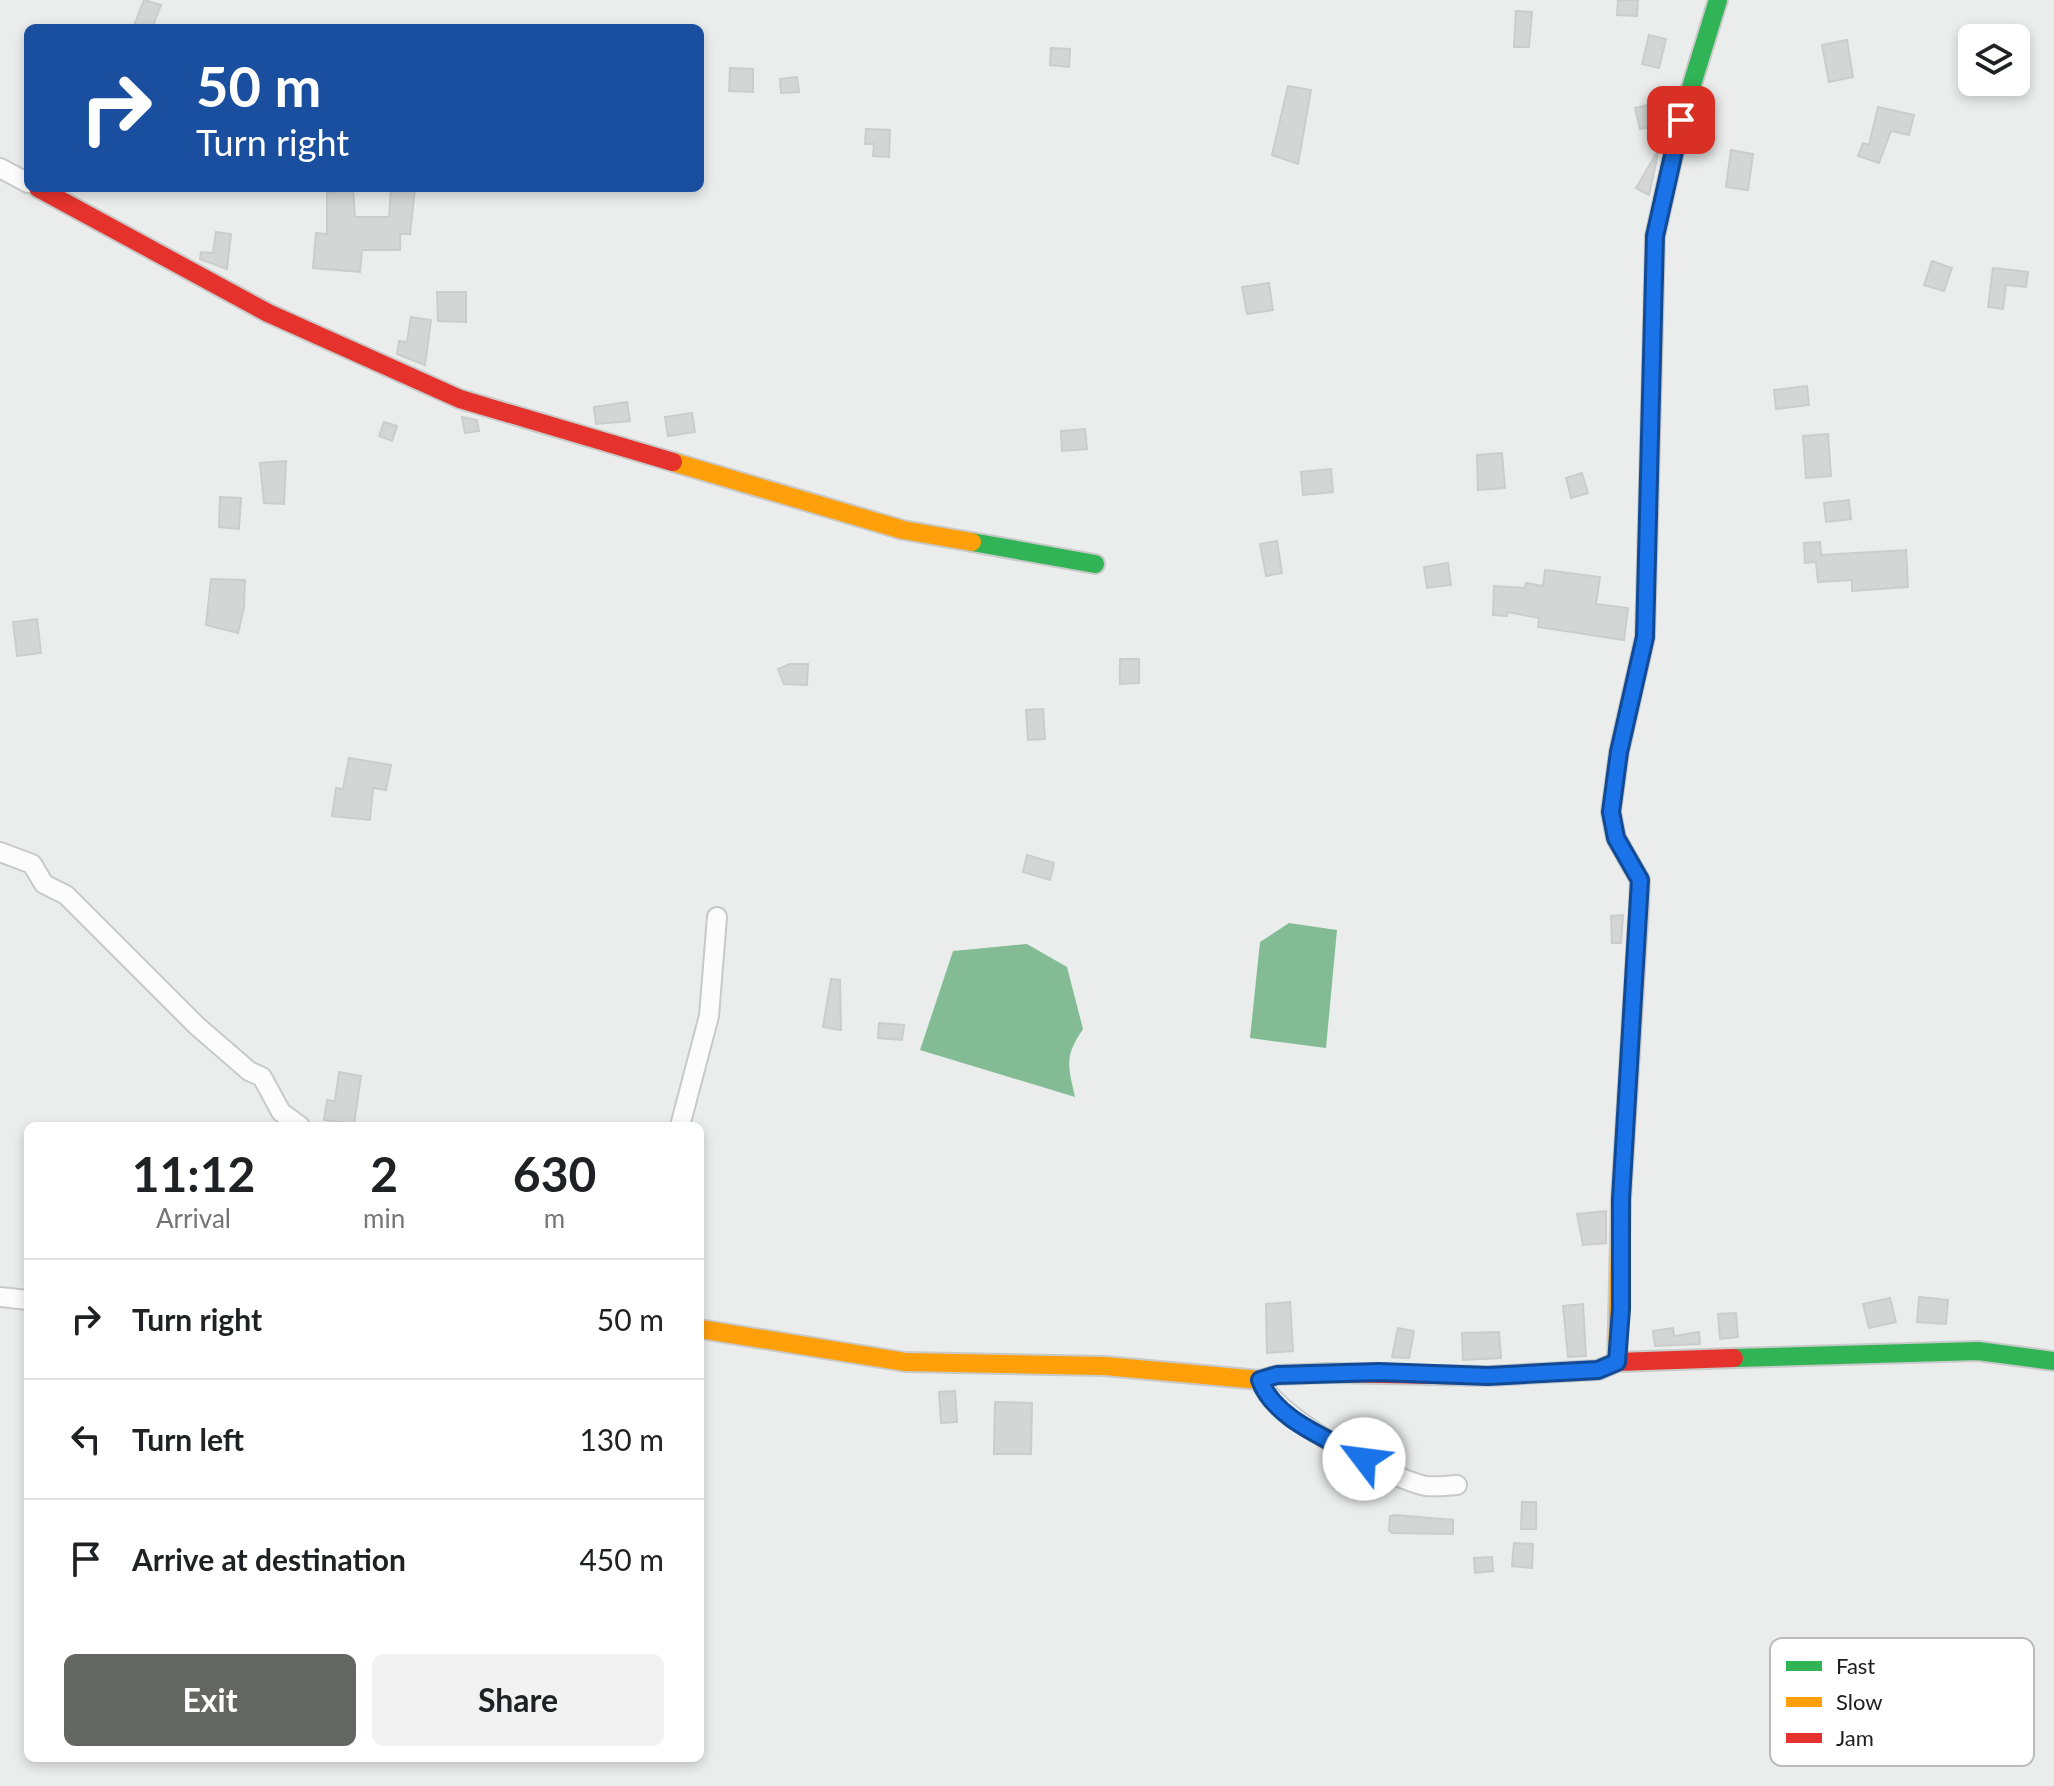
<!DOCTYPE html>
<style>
:root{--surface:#fff;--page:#f2f2f2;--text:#202124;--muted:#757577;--line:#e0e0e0;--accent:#646664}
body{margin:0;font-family:Lato,sans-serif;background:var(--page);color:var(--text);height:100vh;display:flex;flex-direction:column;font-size:30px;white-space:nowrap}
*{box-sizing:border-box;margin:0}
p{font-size:26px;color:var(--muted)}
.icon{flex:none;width:44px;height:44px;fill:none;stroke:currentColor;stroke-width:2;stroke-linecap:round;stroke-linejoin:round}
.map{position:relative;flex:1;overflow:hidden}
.details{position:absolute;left:24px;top:1122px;width:680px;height:640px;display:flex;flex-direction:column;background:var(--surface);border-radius:12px;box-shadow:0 4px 12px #0003}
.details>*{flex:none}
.top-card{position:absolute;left:24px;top:24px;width:680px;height:168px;border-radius:12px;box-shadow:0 4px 12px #0003;background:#1a4fa0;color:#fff;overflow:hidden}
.buttons{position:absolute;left:1958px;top:24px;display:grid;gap:16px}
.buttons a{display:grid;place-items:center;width:72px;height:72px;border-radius:12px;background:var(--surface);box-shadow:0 4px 12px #0003;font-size:40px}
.pin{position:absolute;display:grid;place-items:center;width:68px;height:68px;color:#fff;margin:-34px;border-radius:16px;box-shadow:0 4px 12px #0006}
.me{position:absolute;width:88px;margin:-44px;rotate:300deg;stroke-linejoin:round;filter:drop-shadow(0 0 6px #0008)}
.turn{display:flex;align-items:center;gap:28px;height:168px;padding:0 40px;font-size:36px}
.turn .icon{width:104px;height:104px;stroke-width:2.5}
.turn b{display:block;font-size:56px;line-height:68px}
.eta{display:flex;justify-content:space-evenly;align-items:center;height:136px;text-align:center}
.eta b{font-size:48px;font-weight:700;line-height:56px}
.cta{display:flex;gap:16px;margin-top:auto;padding:16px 40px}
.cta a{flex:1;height:92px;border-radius:12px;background:var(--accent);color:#fff;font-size:32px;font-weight:700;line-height:92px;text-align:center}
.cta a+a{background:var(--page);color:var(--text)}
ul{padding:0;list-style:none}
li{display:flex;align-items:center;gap:24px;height:120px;padding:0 40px;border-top:2px solid var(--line)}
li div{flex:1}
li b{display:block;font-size:30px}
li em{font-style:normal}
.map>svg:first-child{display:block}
.water{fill:#83bc94}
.building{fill:#d4d6d5;stroke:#cbcdcc;stroke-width:2}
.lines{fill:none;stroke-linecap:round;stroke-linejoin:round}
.street-casing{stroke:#c8cac9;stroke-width:22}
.fast-casing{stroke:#c8cac9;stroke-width:22}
.slow-casing{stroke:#c8cac9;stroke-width:22}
.jam-casing{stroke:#c8cac9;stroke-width:22}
.street{stroke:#fcfcfc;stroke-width:18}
.fast{stroke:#30b455;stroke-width:18}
.slow{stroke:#ff9f0a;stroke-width:18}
.jam{stroke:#e5322d;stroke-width:18}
.route-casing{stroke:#114b97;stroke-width:20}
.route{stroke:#1a73e8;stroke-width:14}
.key{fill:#fff;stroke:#bbb;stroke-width:2}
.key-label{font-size:22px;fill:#1c1d1c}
</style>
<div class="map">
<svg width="2054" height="1786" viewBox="0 0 2054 1786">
<rect width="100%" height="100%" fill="#eaedeb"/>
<path class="water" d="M1289 923 1337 930 1326 1048 1250 1038 1260 942Z
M1027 944 1067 967 1083 1029C1064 1057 1068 1065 1075 1097L920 1050 953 951Z"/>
<path class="building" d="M144 0 161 5 152 28H133Z
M1618 0H1638L1637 16 1617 15Z
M1516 11 1532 12 1529 47H1514Z
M1649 35 1666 39 1659 68 1642 64Z
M1847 40 1853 77 1829 82 1822 45Z
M1051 48 1070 49 1069 67 1050 65Z
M730 68 753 69V92L729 91Z
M797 77 799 92 781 93 780 79Z
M1288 86 1311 90 1298 164 1272 155Z
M1652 104 1657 126 1640 129 1635 108Z
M1878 107 1914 115 1909 135 1891 131 1879 163 1858 156 1863 143 1869 145Z
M866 129 890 130 889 157 873 156 874 144H865Z
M1659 149 1649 195 1636 188Z
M1731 150 1753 154 1748 190 1726 187Z
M335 188H353L355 217H389L391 188H415L410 234H400V250H362L360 272 313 268 316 233 327 234V193L336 192Z
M216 232 231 234 227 269 200 259 201 252 213 253Z
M1932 261 1952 268 1944 291 1924 285Z
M1993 268 2028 272 2026 287 2006 285 2003 309 1988 307Z
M1269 283 1273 310 1247 314 1242 287Z
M437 292H466V322L438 321Z
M411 317 431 320 425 365 397 354 399 341 407 342Z
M1807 386 1809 405 1776 409 1774 390Z
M627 402 630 421 596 424 594 407Z
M692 413 695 432 668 436 665 417Z
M462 417 477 420 479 431 465 433Z
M384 422 397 426 392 441 379 436Z
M1085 429 1087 449 1062 451 1061 431Z
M1828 434 1831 476 1806 478 1803 436Z
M1502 453 1505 488 1478 490 1477 455Z
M286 461 284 504 264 503 260 463Z
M1331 469 1333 492 1303 495 1301 472Z
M1582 473 1588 493 1571 498 1566 478Z
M220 497 241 498 239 529 219 527Z
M1849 500 1851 519 1826 522 1824 503Z
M1277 541 1282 573 1266 576 1260 544Z
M1820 542 1821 555 1906 550 1908 587 1852 591V580L1818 582 1816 562 1805 563 1804 543Z
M1448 563 1451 585 1427 588 1424 567Z
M1545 570 1600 577 1596 604 1628 608 1624 640 1538 627 1539 618 1507 612V616L1493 615 1494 586 1525 588 1526 583 1543 586Z
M211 579 245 580 244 607 238 633 206 625Z
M37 619 41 653 17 656 13 622Z
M1120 659H1139V683L1120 684Z
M790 664H808L807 685 784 684 778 669Z
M1043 709 1045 739 1028 740 1026 710Z
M349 758 391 765 386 790 373 788 370 820 332 816 336 788 343 789Z
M1027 855 1054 863 1050 880 1023 872Z
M1623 915 1621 943H1612L1611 916Z
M831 979 840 980 841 1030 823 1027Z
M879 1023 904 1025 902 1040 878 1038Z
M339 1072 361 1076 354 1124 324 1120 327 1100 335 1101Z
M1606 1211V1243L1583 1245 1577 1214Z
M1919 1297 1948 1300 1946 1324 1917 1322Z
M1890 1298 1896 1322 1869 1328 1863 1304Z
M1290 1302 1293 1351 1267 1353 1266 1304Z
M1583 1304 1586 1356 1568 1357 1563 1306Z
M1736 1313 1738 1337 1720 1339 1718 1314Z
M1398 1328 1414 1331 1409 1358 1392 1357Z
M1673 1328 1674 1336 1699 1332 1700 1344 1655 1346 1653 1331Z
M1499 1332 1501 1358 1463 1360 1462 1333Z
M955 1391 957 1422 941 1423 939 1392Z
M995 1402 1032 1403 1031 1454H994Z
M1522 1502H1536V1529H1521Z
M1395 1515 1453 1520V1534L1392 1533 1389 1530 1390 1516Z
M1514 1543 1533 1544 1532 1568 1512 1566Z
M1492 1557 1493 1571 1475 1573 1474 1558Z"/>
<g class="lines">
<g class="street-casing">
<path id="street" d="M0 168 28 183
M0 852 32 864 44 884 66 895 197 1026 249 1071 262 1077 281 1112 300 1126
M680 1126 709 1016 717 917
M0 1297 28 1300
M1260 1380C1273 1416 1387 1478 1426 1486 1436 1487 1447 1486 1457 1485"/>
</g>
<g class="fast-casing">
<path id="fast" d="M1653 327 1655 236 1681 120 1718 0
M972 542 1095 564
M1734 1358 1978 1351 2054 1361"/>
</g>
<g class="slow-casing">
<path id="slow" d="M673 462 903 530 972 542
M700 1329 905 1362 1104 1366 1260 1380 1277 1375 1331 1373
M1617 1362 1621 1199 1639 905"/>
</g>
<g class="jam-casing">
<path id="jam" d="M38 188 268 313 460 399 673 462
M1639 905 1640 880 1616 838 1611 812 1619 752 1645 637 1653 327
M1331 1373 1488 1376 1598 1370 1617 1362 1734 1358"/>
</g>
<use href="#street" class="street"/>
<use href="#fast" class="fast"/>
<use href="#slow" class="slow"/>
<use href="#jam" class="jam"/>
</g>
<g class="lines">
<g class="route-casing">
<path id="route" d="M1364 1459C1330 1439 1274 1420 1260 1380L1277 1375 1379 1372 1488 1376 1598 1370 1617 1362 1621 1309V1199L1640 880 1616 838 1611 812 1619 752 1645 637 1655 236 1681 120"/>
</g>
<use href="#route" class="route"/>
</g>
<rect x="1770" y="1638" width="264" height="128" rx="12" class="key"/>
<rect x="1786" y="1661" width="36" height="10" fill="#30b455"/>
<rect x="1786" y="1697" width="36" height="10" fill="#ff9f0a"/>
<rect x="1786" y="1733" width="36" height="10" fill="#e5322d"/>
<g class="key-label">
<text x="1836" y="1674">Fast</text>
<text x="1836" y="1710">Slow</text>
<text x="1836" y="1746">Jam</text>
</g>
</svg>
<div class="buttons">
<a><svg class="icon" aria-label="layers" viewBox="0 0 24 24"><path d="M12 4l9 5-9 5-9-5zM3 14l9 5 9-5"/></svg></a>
</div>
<div class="pin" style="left:1681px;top:120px;background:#d93025"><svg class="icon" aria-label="arrive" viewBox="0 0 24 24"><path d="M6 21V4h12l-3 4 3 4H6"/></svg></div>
<svg class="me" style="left:1364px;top:1459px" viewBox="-20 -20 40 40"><circle r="19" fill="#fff"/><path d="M0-13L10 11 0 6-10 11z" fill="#1a73e8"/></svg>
<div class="top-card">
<div class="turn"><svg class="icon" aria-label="right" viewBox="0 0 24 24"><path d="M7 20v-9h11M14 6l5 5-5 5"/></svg><div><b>50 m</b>Turn right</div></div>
</div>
<section class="details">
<div class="eta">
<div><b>11:12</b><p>Arrival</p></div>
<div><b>2</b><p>min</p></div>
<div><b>630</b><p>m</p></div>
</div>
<ul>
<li><svg class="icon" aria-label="right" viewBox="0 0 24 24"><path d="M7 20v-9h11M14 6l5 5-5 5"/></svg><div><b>Turn right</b></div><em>50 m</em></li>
<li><svg class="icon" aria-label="left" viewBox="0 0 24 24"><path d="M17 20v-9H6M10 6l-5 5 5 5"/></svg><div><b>Turn left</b></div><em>130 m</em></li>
<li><svg class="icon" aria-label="arrive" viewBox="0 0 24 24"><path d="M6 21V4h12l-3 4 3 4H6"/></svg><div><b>Arrive at destination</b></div><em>450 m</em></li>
</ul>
<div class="cta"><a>Exit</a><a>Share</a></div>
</section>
</div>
